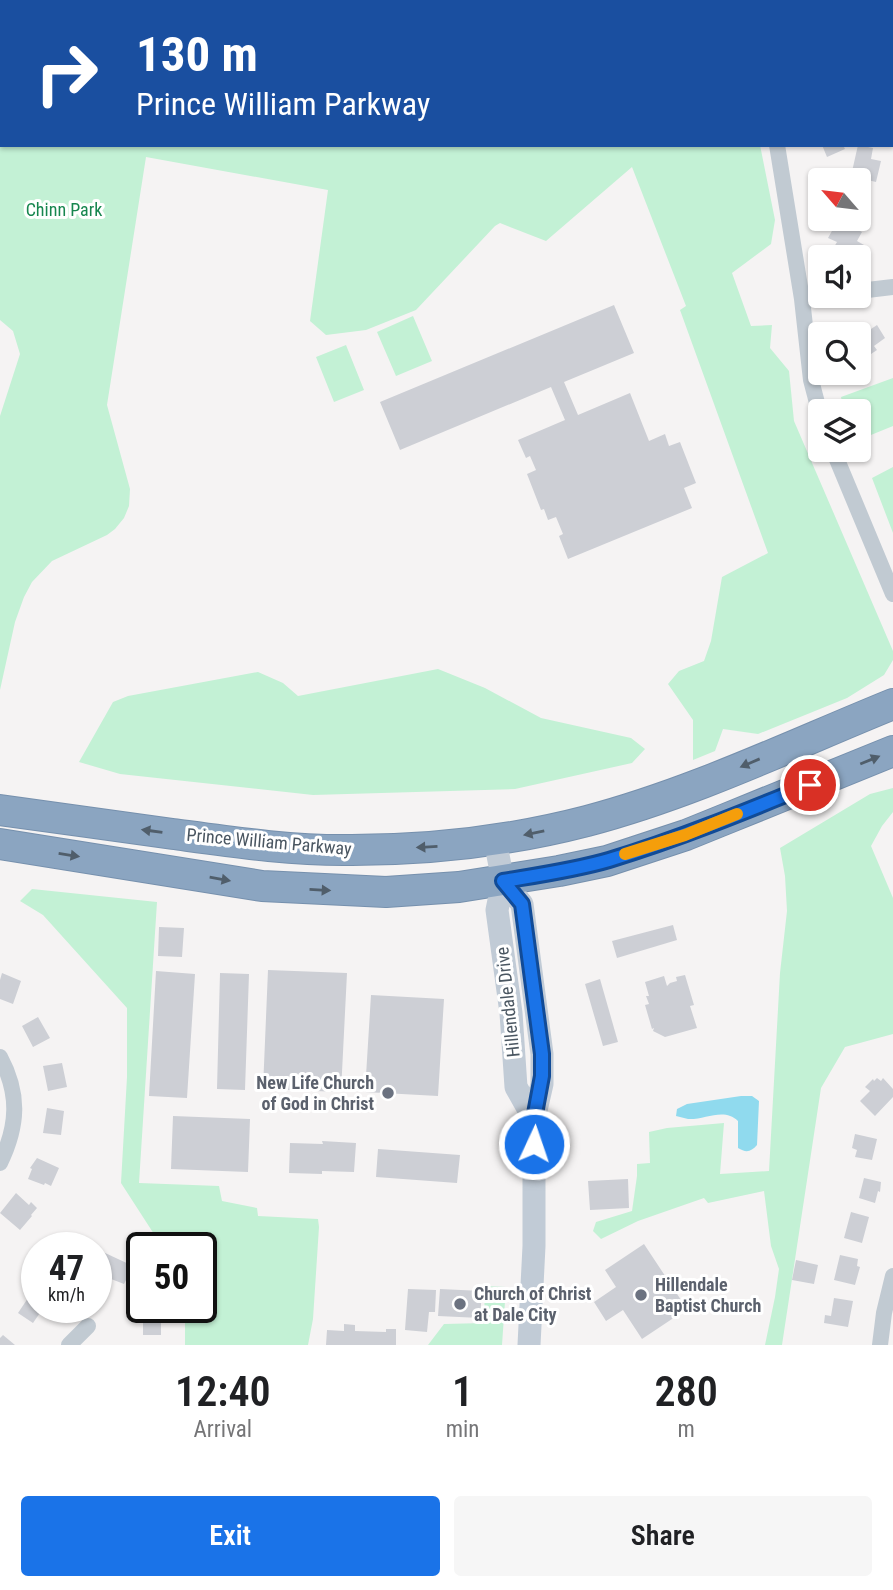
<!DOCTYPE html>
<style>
:root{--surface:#fff;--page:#f6f6f6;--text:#202124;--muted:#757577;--accent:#1a73e8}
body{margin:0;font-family:"Roboto Condensed",sans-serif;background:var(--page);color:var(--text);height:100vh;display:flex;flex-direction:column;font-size:26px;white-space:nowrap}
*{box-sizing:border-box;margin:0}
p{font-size:23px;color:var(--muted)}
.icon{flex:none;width:38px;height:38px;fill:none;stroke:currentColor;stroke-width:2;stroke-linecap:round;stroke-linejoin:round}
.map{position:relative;height:1345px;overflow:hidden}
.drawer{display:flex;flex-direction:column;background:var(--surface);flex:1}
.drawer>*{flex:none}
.banner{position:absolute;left:0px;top:0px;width:894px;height:147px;box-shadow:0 2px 5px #0004;background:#1a4fa0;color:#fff;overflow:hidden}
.needle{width:46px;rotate:298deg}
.controls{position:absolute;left:808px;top:168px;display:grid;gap:14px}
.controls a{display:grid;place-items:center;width:63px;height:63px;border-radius:7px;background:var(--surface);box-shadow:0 2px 5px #0004;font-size:35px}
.speed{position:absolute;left:21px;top:1232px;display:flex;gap:14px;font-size:35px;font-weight:700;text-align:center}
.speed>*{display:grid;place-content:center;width:91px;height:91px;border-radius:50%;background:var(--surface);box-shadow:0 2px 5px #0004;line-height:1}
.speed small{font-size:18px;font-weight:400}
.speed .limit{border:4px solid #111;border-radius:10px;background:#fff;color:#111}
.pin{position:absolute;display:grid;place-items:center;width:60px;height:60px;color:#fff;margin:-30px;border:4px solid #fff;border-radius:50%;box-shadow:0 2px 7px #0007}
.me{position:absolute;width:77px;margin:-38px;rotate:3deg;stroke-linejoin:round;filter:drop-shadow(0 0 5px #0008)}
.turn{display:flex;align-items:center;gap:24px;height:147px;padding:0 21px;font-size:32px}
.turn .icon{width:91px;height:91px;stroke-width:2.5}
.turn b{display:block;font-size:49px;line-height:60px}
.eta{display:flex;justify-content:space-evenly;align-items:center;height:119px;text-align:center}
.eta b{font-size:42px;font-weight:600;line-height:49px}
.button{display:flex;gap:14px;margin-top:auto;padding:14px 21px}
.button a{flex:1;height:80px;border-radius:7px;background:var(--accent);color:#fff;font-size:28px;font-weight:600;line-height:80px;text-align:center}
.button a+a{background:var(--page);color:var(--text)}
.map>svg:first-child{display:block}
.green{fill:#c3f1d5}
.water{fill:#90daee}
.building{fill:#cdcfd5}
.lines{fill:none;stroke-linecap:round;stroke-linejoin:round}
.highway-casing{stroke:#7690ad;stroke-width:32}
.street{stroke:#c1cad2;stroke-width:16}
.secondary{stroke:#c1cbd6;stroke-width:23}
.highway{stroke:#8ba5c1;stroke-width:30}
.oneway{fill:#505e6b}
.route-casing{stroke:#114b97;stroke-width:18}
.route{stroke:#1a73e8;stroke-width:12}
.slow{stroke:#f59e0b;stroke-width:12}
.worship-dot{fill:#6b7280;stroke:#fff;stroke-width:2.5}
.labels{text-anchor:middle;stroke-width:6;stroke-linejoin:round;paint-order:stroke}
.park-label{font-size:18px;fill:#17864f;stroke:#fff}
.street-label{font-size:18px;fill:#4a5661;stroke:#fff}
.worship-label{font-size:18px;font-weight:bold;fill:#5b616d;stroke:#fff;text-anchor:start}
</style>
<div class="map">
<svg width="893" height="1345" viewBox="0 0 893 1345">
<rect width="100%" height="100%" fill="#f5f3f3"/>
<path class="green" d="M0 0H877L874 2H2V145H760L775 220 771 244 732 273 751 326 772 325 770 348 789 371 794 421 893 651V660L884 675 847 698 758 734 723 729 715 751 693 760V720L668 684 679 671 704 661 711 641 722 577 768 553 680 310 686 306 632 167 546 241 500 223 495 226 416 310 366 330 326 335 310 321 328 190 146 157 107 405 130 489 129 506 124 518 115 529 107 535 52 561 32 582 24 597 15 622 0 690V416L20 354 13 331 0 320Z
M413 316 432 361 396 376 377 332Z
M346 345 364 390 334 402 316 357Z
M893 378V426L866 437 859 434V411H844L841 397Z
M893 467V533L872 478Z
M438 669 485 688 541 718 631 738 645 749 632 763 515 789 313 795 120 774 79 762 113 702 128 696 258 672 283 683 298 696Z
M893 788V812L882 826 871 846 893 898V1034L845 1047 821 1088 782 1345H765L775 1297 779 1269 771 1246 764 1191 708 1203 704 1198 638 1221 601 1239 593 1231 596 1222 632 1211 637 1176V1164L650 1163 649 1132 667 1128 724 1123 720 1174 769 1171 780 973 787 911 785 876 780 848 870 794Z
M32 889 157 902 139 1183 219 1186 222 1201 257 1208 258 1216 318 1219 319 1227 313 1319 308 1345H185V1307H201V1248H163L121 1183 127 1077V1008L43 915 20 901Z
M484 1286 506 1287 502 1345H428L444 1324 485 1323Z"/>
<path class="water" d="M741 1096H752L759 1101 757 1145C751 1152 746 1153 738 1148V1121C724 1107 705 1120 688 1119 684 1118 680 1117 676 1116L677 1109 687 1104Z"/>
<path class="building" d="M822 145H843L845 149 827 157Z
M858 145 873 148 871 159 881 161 876 182 851 176Z
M838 220 862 232 857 241 864 245 857 257H854L834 247 837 242 828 238Z
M614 305 634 353 564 382 578 415 630 393 649 441 665 434 669 446 680 442 696 483 684 488 692 508 568 559 559 536 563 534 556 517 548 520 544 509 541 510 527 474 536 470 530 456 526 458 518 440 565 420 551 387 400 450 380 402Z
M877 325 885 338 874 346 877 350 859 362V337Z
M673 925 677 940 617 958 612 941Z
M159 927 184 928 182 957 158 956Z
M268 970 347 973 341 1092 263 1089Z
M156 971 195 974 187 1098 149 1096Z
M2 973 21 981 13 1004 0 999V980Z
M220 973 249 974 245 1090 217 1089Z
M685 975 694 1005 690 1006 697 1028 665 1037 653 1031 654 1028 652 1029 645 1005 649 1004 646 996H649L645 982 664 976 667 986 670 983 677 981 676 977Z
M600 979 618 1042 603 1046 585 984Z
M371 995 444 999 438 1096 365 1092Z
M38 1017 50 1038 33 1047 22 1026Z
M62 1063 67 1087 48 1091 43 1066Z
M877 1078 881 1081 883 1078 893 1089V1097L875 1116 860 1101 870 1091 865 1087 873 1079 874 1081Z
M47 1108 64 1111 61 1135 43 1133Z
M173 1116 250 1119 248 1172 171 1169Z
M855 1134 877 1139 872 1160 855 1157 857 1150 852 1148Z
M322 1141 356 1143 354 1172 322 1171V1174L289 1173 290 1143 323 1144Z
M378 1149 460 1155 457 1183 376 1177Z
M37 1158 59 1168 51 1186 45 1183 44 1185 28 1179 32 1169 30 1168Z
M864 1178 881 1182 880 1192 878 1191 875 1203 859 1198Z
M628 1179 629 1208 590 1210 588 1181Z
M16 1193 29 1205 31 1202 37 1208 31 1215 32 1216 20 1230 0 1213Z
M851 1212 869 1217 862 1243 844 1238Z
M644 1244 687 1309 642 1339 623 1310 606 1321 594 1302 616 1287 605 1270Z
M103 1252 133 1266 124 1284 106 1277 107 1276 96 1271V1267Z
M840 1255 858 1259 857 1266 860 1267 855 1285 834 1280Z
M796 1260 818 1265 814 1284 792 1280Z
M408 1289 436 1290 435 1312H429L427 1332 405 1330Z
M440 1289 482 1291 480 1318 438 1316Z
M32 1292 37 1295V1307H44L33 1323 18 1313Z
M834 1298 853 1301 848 1327 824 1323 825 1315 831 1316Z
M143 1310H167V1318H161V1335H143Z
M344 1324 355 1325V1331L386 1332V1329H396V1345H326L327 1330 344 1331Z
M3 1335 15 1345H0V1338Z"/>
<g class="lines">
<g class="highway-casing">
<path id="highway" d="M0 810C58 818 115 826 173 834 232 842 292 851 352 850 431 850 510 841 587 821 693 793 792 745 893 704
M0 844 262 886 386 892 459 887 559 871 607 861 686 835 728 818 893 751"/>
</g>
<path class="street" d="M777 145 802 299 811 380 821 418
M859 291 893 287
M802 299 826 296
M833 450 893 594
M0 1057C20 1094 18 1126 0 1163
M69 1345 88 1326
M880 1345 884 1313 893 1276"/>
<path class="secondary" d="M495 840 503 881 497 910 511 1013 516 1087 534 1119
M503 881 522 904 542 1054V1084L534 1119V1246L529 1345"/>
<use href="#highway" class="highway"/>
</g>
<defs><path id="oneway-solid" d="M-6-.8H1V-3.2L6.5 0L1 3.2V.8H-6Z" transform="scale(1.75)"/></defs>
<g class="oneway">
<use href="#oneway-solid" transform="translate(870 760) rotate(-22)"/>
<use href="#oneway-solid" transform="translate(750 763) rotate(157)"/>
<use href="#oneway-solid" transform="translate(152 831) rotate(-172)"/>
<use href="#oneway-solid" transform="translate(534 833) rotate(168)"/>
<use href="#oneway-solid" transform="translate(427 847) rotate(177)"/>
<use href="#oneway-solid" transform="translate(69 855) rotate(9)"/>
<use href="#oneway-solid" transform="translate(220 879) rotate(10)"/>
<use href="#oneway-solid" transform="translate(320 890) rotate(3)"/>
</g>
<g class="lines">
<g class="route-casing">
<path id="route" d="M534 1144V1119L542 1076V1054L522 904 503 881C539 875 575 870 609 860 678 839 744 812 810 785"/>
</g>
<use href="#route" class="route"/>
<path class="slow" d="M625 854 685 835 737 814"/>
</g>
<g class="worship-dot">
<circle cx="388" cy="1093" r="7"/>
<circle cx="641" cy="1295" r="7"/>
<circle cx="460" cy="1304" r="7"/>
</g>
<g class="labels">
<g class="park-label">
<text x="64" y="216">Chinn Park</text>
</g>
<g class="street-label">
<text transform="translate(269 842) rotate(5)" y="6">Prince William Parkway</text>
<text transform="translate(508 1002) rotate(-96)" y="6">Hillendale Drive</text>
</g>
<g class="worship-label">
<text x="374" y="1089" text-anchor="end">New Life Church<tspan x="374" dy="21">of God in Christ</tspan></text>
<text x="655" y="1291">Hillendale<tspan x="655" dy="21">Baptist Church</tspan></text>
<text x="474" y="1300">Church of Christ<tspan x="474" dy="21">at Dale City</tspan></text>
</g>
</g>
</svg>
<div class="controls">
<a><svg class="needle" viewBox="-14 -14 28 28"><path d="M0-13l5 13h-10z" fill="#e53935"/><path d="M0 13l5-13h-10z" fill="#757577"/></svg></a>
<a><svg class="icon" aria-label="sound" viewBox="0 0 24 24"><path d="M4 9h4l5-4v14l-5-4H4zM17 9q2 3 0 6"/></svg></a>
<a><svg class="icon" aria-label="search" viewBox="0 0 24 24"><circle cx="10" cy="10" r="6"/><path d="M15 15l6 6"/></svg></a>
<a><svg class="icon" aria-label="layers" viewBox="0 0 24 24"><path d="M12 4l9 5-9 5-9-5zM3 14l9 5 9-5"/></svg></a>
</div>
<div class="speed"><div>47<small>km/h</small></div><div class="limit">50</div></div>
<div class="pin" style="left:810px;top:785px;background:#d93025"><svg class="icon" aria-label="arrive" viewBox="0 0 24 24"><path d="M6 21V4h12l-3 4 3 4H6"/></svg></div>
<svg class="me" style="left:534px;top:1144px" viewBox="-20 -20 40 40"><circle r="17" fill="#1a73e8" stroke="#fff" stroke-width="3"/><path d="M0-11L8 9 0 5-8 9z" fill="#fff"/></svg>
<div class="banner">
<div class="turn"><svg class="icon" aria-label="right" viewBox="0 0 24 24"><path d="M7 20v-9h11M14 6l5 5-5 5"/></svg><div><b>130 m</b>Prince William Parkway</div></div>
</div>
</div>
<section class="drawer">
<div class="eta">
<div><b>12:40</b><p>Arrival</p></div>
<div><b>1</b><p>min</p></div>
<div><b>280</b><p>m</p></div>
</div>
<div class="button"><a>Exit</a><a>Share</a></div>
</section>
